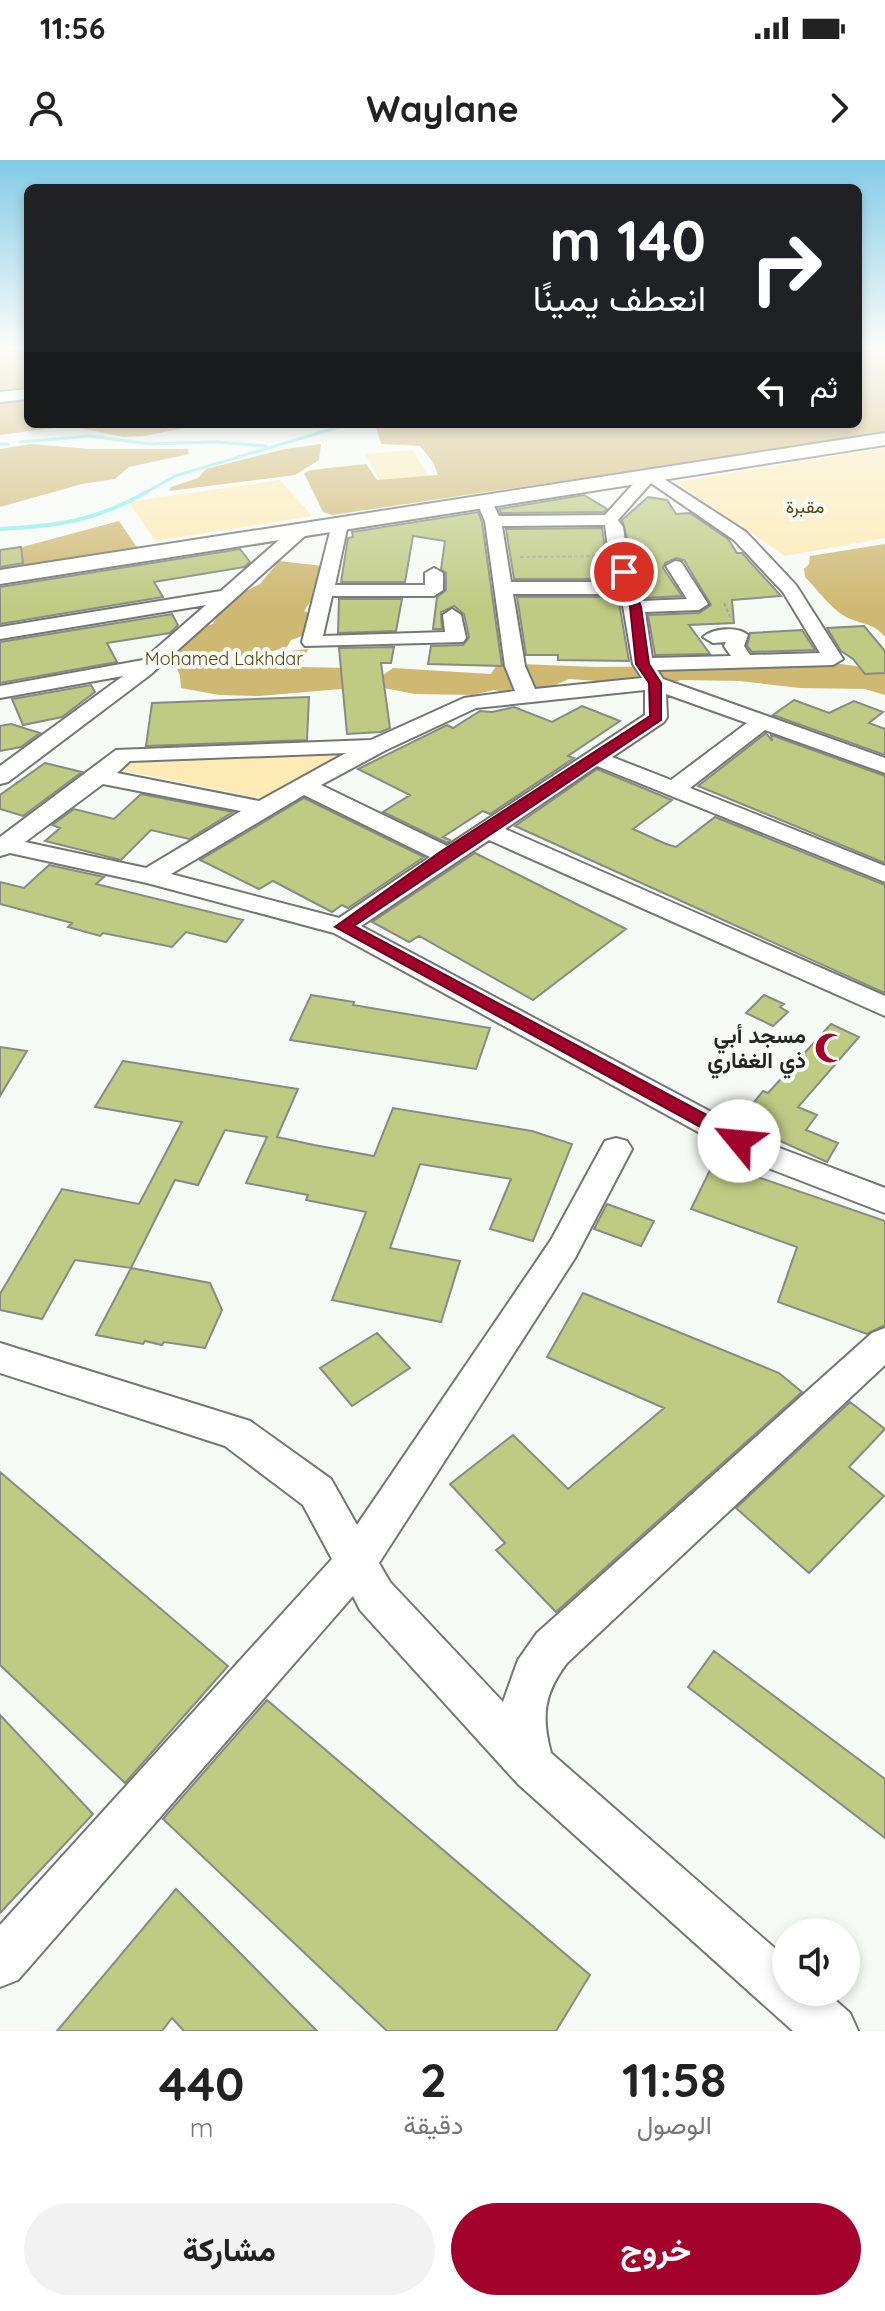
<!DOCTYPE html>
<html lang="ar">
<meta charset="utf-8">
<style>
:root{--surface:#fff;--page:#f2f2f2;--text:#222;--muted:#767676;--accent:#a2022b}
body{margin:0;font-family:Quicksand,Vazirmatn,sans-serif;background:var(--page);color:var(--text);direction:rtl;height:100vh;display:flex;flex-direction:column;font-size:30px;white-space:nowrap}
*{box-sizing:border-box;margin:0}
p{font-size:26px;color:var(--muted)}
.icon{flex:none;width:44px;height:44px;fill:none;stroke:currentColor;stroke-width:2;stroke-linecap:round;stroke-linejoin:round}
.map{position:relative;height:1871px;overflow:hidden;direction:ltr}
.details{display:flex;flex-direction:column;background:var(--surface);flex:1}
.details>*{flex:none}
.top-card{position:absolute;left:24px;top:24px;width:838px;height:244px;border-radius:12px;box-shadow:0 4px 12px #0003;direction:rtl;background:#202124;color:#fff;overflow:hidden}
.fabs{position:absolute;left:772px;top:1758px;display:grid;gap:16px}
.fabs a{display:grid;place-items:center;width:88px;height:88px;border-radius:50%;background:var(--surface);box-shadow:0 4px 12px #0003;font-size:40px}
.pin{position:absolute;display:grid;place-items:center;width:68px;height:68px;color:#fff;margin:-34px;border:4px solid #fff;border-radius:50%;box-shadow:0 2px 8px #0007}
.me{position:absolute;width:88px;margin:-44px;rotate:298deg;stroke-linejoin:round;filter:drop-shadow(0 0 6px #0008)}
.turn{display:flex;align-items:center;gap:28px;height:168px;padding:0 24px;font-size:36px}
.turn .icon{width:104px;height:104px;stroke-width:2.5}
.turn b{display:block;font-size:56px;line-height:68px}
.then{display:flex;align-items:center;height:76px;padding:0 24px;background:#0003;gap:16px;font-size:30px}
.eta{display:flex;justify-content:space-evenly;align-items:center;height:136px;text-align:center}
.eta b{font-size:48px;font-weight:700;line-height:56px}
.action{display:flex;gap:16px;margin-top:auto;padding:16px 24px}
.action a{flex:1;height:92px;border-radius:48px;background:var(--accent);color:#fff;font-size:32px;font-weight:700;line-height:92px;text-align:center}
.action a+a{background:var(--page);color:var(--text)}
.status{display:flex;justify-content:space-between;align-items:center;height:56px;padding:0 40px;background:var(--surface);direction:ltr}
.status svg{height:22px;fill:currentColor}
header{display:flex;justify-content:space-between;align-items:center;height:104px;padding:0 24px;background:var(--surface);font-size:36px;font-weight:700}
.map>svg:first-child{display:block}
.green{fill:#fdeab4}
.forest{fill:#cfb872}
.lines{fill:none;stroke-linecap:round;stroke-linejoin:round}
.stream-far1{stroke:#8ceee6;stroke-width:3}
.stream{stroke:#8ceee6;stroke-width:4}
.building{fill:#bfca83;stroke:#898a84;stroke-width:2}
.minor-casing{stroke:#737772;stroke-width:4}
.major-casing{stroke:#737772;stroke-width:4}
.path{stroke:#a7aaa6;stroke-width:2;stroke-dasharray:4 2;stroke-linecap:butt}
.minor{fill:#fff;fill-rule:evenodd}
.major{fill:#fff;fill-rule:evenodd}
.route{fill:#a2022b;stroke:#69011c;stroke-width:2}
.labels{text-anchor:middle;stroke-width:8;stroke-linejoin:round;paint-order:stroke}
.far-park-label{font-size:18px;fill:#57470f;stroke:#f6faf5}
.poi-label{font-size:22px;font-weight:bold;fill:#232523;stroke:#f6faf5;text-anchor:end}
</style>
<div class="status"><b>11:56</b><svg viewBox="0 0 49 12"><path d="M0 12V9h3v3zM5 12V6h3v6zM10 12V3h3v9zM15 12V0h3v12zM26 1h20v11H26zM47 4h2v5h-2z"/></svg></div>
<header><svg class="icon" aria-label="forward" viewBox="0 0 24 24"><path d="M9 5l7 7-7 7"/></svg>Waylane<svg class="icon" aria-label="person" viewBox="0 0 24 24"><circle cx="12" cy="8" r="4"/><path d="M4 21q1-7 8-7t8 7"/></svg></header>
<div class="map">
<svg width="885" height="1871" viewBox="0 0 885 1871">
<rect width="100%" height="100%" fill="#f6faf5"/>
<path class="green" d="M885 288V378L785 396 675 322Z
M413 290 429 317 380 321 365 294Z
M280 320 312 356 155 381 129 342Z
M344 593 264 639 115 609 122 599Z"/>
<path class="forest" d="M0 187H28V227L0 230Z
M858 187H885V273L332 355 323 352 304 313 311 310 366 304 377 320 438 315 433 302 420 286 381 284 375 264H858Z
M28 240V264H206L144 276 124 277 69 266 0 275V243Z
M30 284 90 289H188L189 294 129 307 115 319 82 324 0 347V289Z
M321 284 319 300 295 315 169 331 171 327 198 318 206 309 285 289Z
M119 361 136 386 150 391 0 414V393Z
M885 384V477C874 463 860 464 846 457 830 448 818 430 805 417L804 409 809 404 810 396Z
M279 401 323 406 321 425 304 451 318 458 305 475 291 480 287 487 263 494 308 489 301 507 347 508 346 519 383 515 393 508 491 514 498 503 596 507 841 504 885 510V535L865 529 800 528 739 521 681 520 671 524 623 519 612 522 569 519 551 527 512 534 494 530 473 535 415 534 384 528H353L259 536 219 535 181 528 180 516 171 494 195 469 213 464 223 443 260 424Z"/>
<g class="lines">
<path class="stream-far1" d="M20 282 90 276 150 284 216 282 266 286
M0 284H8
M143 334 175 316 349 264"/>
<path class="stream" d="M0 369C58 366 95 361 147 332"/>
</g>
<path class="building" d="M584 335 607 349 604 352 501 353 499 349Z
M648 337 667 340 676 354 690 353 728 379 737 393H742L781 436 732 440 734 463 689 465 710 494 655 495 648 455 699 453 711 445 684 400 676 398 665 403 663 408 682 436 644 438 622 360Z
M478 352 482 362 502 506 428 504 431 486 463 485 469 477 464 454 454 446 441 452 442 469H433L437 437 446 430V413L441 409 445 381 413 376 405 422H341L348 378 353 377 352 372Z
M602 368 606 395 614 419H514L506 369Z
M21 387 23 403 0 407V390Z
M240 389 250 402 244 407 154 422 163 437 0 464V427Z
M517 437H618L629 501 558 500V495H526Z
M339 439H402L396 471 338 473Z
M172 454 178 465 170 473 107 483 117 502 0 523V482Z
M864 466 885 491V513L865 514 853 499 841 491 827 468Z
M802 470 815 490 752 492 747 486 750 473Z
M394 487 391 503H381L390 568 381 572 347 574 339 488Z
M91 525 95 532 62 557 23 565 12 539Z
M309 537 307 580 146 586 152 543Z
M794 540 829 553 854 541 883 552 869 563 885 569V595L773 555Z
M582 546 620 561 568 596 574 598 490 654 483 651 443 677 450 680 447 683 383 652 410 635 358 609 447 565 453 568 480 551 492 552 514 547 552 562Z
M11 564 40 573 21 587 0 591V566Z
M766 573 772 581 771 575 885 616V703L698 626Z
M45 603 82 612 23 656 0 649V635Z
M597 609 672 640 633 669 666 684 676 687 715 657 885 725V833L515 666Z
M141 634 233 652 189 679 151 670 121 700 45 681 60 668 52 665 74 649 114 659Z
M304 638 424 697 348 748 342 745 332 752 273 721 259 729 200 700Z
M475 693 513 712 626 769 533 840 419 776 409 782 372 762Z
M49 705 104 717 96 724 243 760 226 782 186 772 172 787 103 773 100 776 68 767 72 763 0 744V722L24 728Z
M311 835 354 842 353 845 490 868 476 909 290 880Z
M764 835 784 844 780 847 788 852 773 866 746 853Z
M831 864 859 877 798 947 817 955 806 970 838 983 827 1002 738 962 763 931 768 933Z
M0 887 27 891 0 936Z
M123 901 298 929 277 977 314 985 374 996 393 948 532 971 572 984 533 1081 490 1069 511 1019 420 1004 390 1088 460 1101 441 1162 332 1140 366 1052 306 1040 308 1035 246 1023 267 977 225 970 198 1025 175 1020 131 1108 75 1100 42 1159 0 1150V1134L62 1029 139 1044 182 962 95 947Z
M714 1002 885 1061V1165L867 1174 778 1142 797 1087 691 1049Z
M607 1044 654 1061 641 1086 594 1069Z
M131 1108 210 1123 222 1150 205 1188 164 1182 162 1185 145 1181 143 1184 96 1175Z
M583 1133 779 1213 802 1232 556 1452 496 1390 505 1383 450 1324 513 1275 568 1329 664 1248 547 1197Z
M377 1173 410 1208 352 1246 320 1208Z
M850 1242 885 1269 849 1307 884 1336 809 1413 736 1348Z
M0 1312 228 1506 125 1623 0 1505Z
M714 1491 885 1619V1678L688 1527Z
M267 1540 590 1815 556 1871H387L163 1659Z
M0 1555 93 1654 0 1753Z
M176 1729 231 1784 317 1871H184L172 1858 162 1871H57Z"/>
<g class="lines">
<g class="minor-casing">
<path id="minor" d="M650 310 746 372 796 425 843 499 833 505 657 510 663 519 885 598V613L765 570 690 628 885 706V722L597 606 505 669 885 836V856L489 680 361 766 777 987 885 1028V1053L755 1003 334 773 147 723 10 693 0 696V677L116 590 371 580 464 538 515 531 505 506 485 361 476 341 478 338H490L499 356 605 355 644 312ZM651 323 734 380 783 432 820 493 750 495 744 486 748 475C738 466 713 468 703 477L713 483 726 482 724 486 731 496 652 498 645 452 699 450 708 444 681 402 675 401 666 406 687 439 642 441 627 395 623 367 618 360ZM605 365 609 395 618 422H511L502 366ZM513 434H621L633 504 642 518 535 529 525 506ZM645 530V555L447 686 321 625 386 590 476 548ZM666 534 747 563 671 620 612 597 664 562 667 557ZM346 593 259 641 117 613 130 601ZM103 624 241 651 146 708 25 682ZM304 635 430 697 339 758 171 714Z
M340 359 348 364 335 425H425V413L434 408 443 413V430L434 436H332L323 476 445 472 443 455 452 449 461 455 466 478 463 482 305 486 302 482 332 364Z
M301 365 307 366 310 370 307 374 150 515 8 622 0 624V606L123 516 0 538V526L143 500 206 445 0 479V467L221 431 295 366Z
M616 978 627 981 632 989 575 1098 379 1403 390 1422 503 1542 518 1500 537 1473 872 1173 885 1168V1205L567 1503C544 1533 541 1556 551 1593L786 1798V1832H826L850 1853 858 1871H793L518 1624 360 1450 353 1436 18 1820 0 1827V1765L332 1399 303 1345 225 1286 0 1213V1183L250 1261 331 1319 357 1365 551 1080 605 981Z"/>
</g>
<g class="major-casing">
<path id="major" d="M28 229V239L0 242V232Z
M885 273V285L0 424V410Z"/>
</g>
<path class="path" d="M520 397 600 396
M724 443 731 459"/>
<use href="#minor" class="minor"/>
<use href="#major" class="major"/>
</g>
<linearGradient id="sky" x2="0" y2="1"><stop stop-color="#83cbe7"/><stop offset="0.42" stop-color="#fbfdfa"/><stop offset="1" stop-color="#fbfdfa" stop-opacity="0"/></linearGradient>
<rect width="885" height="449" fill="url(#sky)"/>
<path class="route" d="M624 409 629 412 641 447 649 504 661 523V560L354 766 746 976 749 981 739 988 335 767 440 692 650 556 649 523 636 504 630 447 619 412Z"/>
<defs>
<g id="mosque-bare" transform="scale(2.4)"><path d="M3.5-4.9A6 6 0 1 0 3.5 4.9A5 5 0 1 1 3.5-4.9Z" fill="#a2022b" stroke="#f6faf5" stroke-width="2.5" paint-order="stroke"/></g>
</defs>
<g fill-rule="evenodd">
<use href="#mosque-bare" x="830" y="888"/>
</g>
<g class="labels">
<g class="far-park-label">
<text x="805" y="353">مقبرة</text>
<text x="224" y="505">Mohamed Lakhdar</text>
</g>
<g class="poi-label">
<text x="806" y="883">مسجد أبي<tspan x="806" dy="25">ذي الغفاري</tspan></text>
</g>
</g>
</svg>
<div class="fabs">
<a><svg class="icon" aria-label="sound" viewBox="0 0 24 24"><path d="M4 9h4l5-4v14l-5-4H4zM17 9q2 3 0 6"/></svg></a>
</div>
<div class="pin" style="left:624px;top:412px;background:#d93025"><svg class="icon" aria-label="arrive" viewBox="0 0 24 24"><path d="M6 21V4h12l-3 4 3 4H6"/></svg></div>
<svg class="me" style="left:739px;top:981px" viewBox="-20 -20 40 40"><circle r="19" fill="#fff"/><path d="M0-13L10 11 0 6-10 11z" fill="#a2022b"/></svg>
<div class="top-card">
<div class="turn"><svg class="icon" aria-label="right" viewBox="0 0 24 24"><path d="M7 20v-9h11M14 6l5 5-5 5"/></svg><div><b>140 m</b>انعطف يمينًا</div></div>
<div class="then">ثم<svg class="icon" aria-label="left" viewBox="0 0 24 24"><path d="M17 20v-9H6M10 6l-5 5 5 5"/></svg></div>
</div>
</div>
<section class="details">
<div class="eta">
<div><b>11:58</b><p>الوصول</p></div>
<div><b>2</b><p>دقيقة</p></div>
<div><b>440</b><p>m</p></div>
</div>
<div class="action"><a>خروج</a><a>مشاركة</a></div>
</section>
